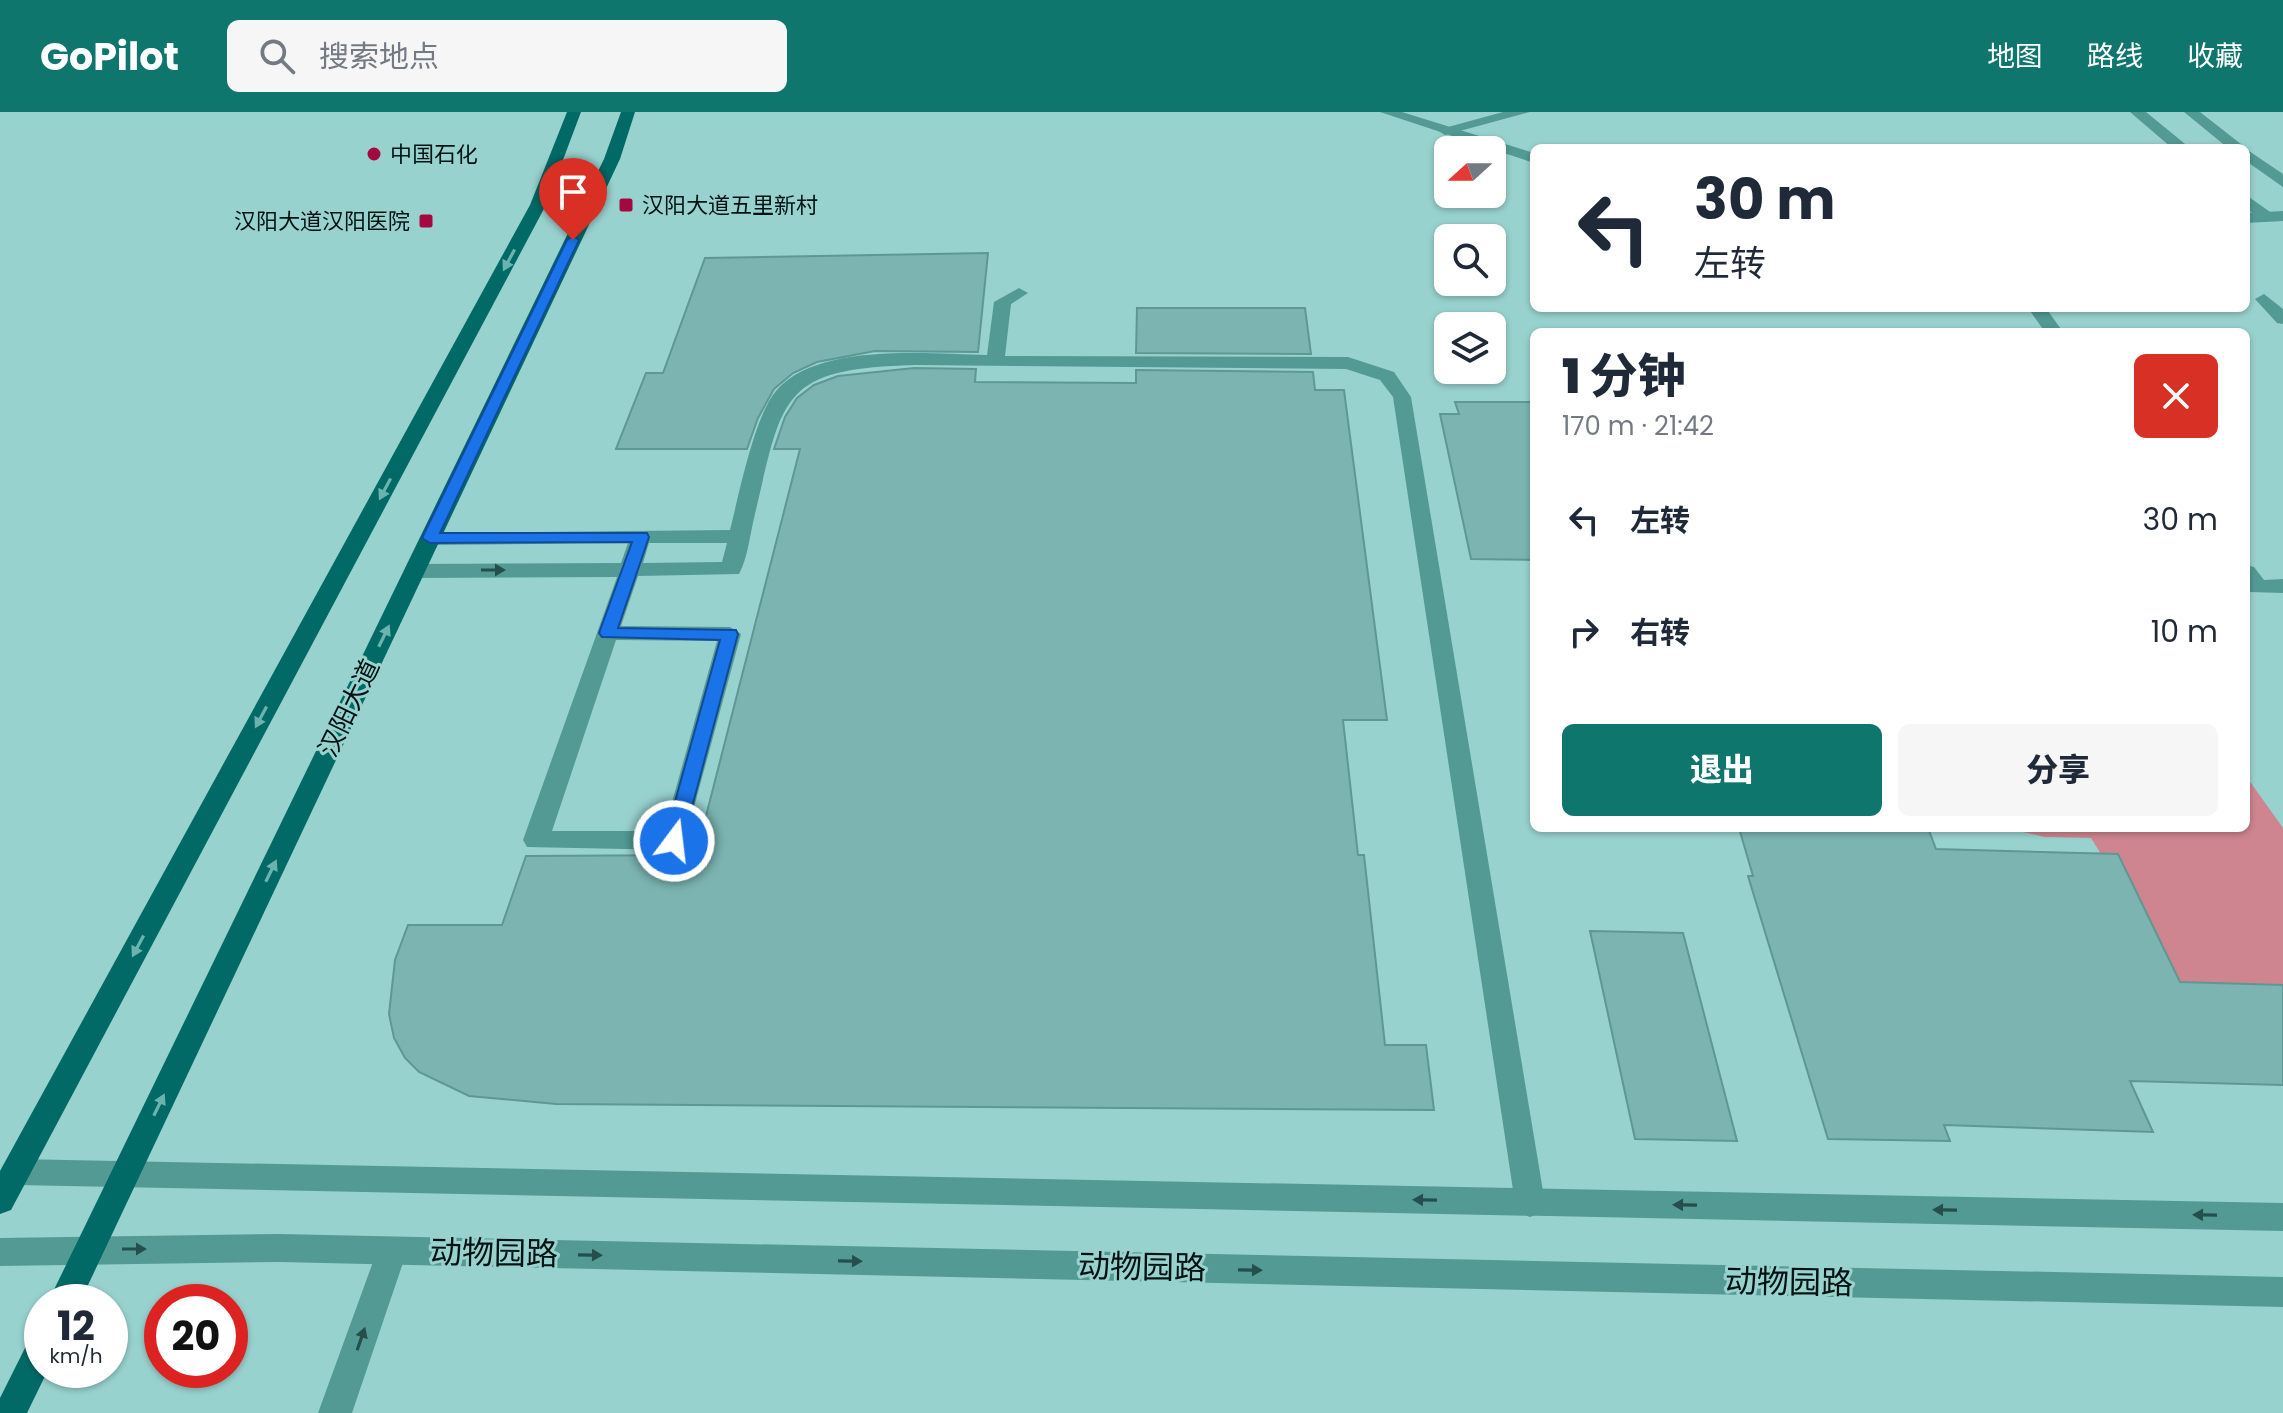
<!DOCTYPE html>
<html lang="zh">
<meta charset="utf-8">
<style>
:root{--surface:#fff;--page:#f6f6f7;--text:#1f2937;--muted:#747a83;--accent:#0f766e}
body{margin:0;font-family:Poppins,"Noto Sans SC",sans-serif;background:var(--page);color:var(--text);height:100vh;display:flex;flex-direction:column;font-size:30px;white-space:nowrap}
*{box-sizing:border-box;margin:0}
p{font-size:26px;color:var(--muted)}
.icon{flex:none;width:44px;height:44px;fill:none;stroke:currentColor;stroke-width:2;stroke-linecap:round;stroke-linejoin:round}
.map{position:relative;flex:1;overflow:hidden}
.sheet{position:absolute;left:1530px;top:216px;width:720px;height:504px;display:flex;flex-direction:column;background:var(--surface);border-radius:12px;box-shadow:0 2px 6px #0004}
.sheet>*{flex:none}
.guide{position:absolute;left:1530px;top:32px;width:720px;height:168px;border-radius:12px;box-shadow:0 2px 6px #0004;background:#fff;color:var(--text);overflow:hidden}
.needle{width:52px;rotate:249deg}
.tools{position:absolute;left:1434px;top:24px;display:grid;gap:16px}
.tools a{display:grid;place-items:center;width:72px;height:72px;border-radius:12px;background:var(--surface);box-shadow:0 2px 6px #0004;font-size:40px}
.speed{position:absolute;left:24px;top:1172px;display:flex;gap:16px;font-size:40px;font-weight:700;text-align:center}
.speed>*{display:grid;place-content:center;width:104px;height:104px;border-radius:50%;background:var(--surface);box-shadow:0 2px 6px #0004;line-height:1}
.speed small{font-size:20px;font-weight:400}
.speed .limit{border:12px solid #d22;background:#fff;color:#111}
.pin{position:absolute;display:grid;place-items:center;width:68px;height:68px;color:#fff;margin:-82px -34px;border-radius:50% 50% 50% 0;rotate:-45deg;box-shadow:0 0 8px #0007}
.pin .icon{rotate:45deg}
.me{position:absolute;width:88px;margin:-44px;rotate:15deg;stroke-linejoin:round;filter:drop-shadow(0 0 6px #0008)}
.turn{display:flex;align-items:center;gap:28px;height:168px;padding:0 32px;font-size:36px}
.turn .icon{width:104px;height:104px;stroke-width:2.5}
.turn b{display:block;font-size:56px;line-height:68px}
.round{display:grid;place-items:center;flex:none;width:84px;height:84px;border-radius:12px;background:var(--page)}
.overview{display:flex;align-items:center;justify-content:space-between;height:136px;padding:0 32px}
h1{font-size:48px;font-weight:800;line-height:60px}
.action{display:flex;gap:16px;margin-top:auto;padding:16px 32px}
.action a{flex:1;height:92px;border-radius:12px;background:var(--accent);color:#fff;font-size:32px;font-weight:800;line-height:92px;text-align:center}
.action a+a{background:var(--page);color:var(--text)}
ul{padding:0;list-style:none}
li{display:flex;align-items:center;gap:24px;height:112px;padding:0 32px}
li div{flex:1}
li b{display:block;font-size:30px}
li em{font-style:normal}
header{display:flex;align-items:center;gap:48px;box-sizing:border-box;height:112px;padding:0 40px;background:var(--accent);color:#fff}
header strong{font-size:38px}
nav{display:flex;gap:44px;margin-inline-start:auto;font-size:28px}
.search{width:560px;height:72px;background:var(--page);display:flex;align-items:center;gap:20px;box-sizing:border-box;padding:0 28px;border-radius:12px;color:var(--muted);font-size:30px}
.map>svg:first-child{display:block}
.green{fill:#ce8590}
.building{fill:#7bb4b0;stroke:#5f9793;stroke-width:2}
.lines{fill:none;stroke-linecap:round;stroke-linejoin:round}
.service{fill:#539a95;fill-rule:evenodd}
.minor{fill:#539a95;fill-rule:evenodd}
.tertiary{fill:#539a95;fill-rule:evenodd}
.primary{fill:#016a66;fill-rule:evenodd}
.oneway{fill:#6bb3af}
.oneway2{fill:#254f4c}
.route{fill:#1a73e8;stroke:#114b97;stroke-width:2}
.poi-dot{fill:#a30841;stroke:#98d2ce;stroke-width:3}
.labels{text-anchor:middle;stroke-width:6;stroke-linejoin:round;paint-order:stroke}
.far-poi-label{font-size:22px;fill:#001211;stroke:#98d2ce;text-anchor:start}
.street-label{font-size:26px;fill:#001211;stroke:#98d2ce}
.near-street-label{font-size:32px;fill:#001211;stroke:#98d2ce}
</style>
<header>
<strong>GoPilot</strong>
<div class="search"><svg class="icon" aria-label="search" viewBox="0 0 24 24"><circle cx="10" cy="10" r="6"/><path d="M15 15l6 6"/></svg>搜索地点</div>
<nav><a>地图</a><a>路线</a><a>收藏</a></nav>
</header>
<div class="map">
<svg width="2283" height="1301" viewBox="0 0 2283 1301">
<rect width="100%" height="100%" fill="#98d2ce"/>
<path class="green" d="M2246 664 2283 716V873L2180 870 2091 726 2045 725 2005 716H2246Z"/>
<path class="building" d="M988 141 978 240 875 239 817 250 793 261 774 277 758 306 747 337H616L646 261H663L705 146Z
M1137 196H1305L1311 242 1136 241Z
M914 256 976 257 975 270 1136 271V258L1313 260 1315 278H1344L1387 608H1343L1358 743H1364L1385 933H1426L1434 998 556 992 469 984 419 960 405 946 394 926 389 902 395 848 408 813H502L526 744 696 743 800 337H774L785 305 797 286 814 273 838 264Z
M1455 290H1534V448L1471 447 1440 302H1459Z
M1739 716H1928L1936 737 2118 742 2180 870 2283 873V973L2130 969 2153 1020 1944 1013 1950 1029 1828 1027 1748 764H1753Z
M1590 819 1683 821 1737 1029 1635 1027Z"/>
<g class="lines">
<path class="service" d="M1503 0H1530L1445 23 1437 18Z
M2130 0H2146L2190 36H2172Z
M2184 0H2200L2246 36H2228Z
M2246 37 2283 62V75L2246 49Z
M2246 83 2273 102V108H2261L2246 96Z
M1019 176 1028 181 1011 192 1005 244 1348 245 1394 260 1411 285 1545 1091 1541 1101 1530 1105 1519 1101 1515 1091 1393 285 1380 268 1346 257 914 253C781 257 783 283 755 402 750 421 748 446 739 462L638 464 621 514 730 515 741 522 683 736 674 738 527 735 523 728 617 465 415 466 404 459 415 452 621 451 628 431 430 433 420 426 423 421 730 418C739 383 754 305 776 279 817 230 929 242 987 243L994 190ZM649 431H727L722 450 643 451ZM616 528 717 529 664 719H552Z
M2264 182 2283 197V212L2277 211 2255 187Z
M2028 196H2046L2063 220H2045Z
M2246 453 2254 455 2264 468 2283 467V481L2250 480 2246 474Z
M392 1125 403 1129 407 1139 352 1301H318L377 1139 381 1129Z"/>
<path class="minor" d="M1380 0H1402L1534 41V51Z
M2283 99V109L2246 111V101Z"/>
<path class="tertiary" d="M16 1047 2283 1091V1119L16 1073 6 1069 1 1060 6 1051Z
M280 1122 2283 1165V1195L280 1150 0 1154V1126Z"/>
<path class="primary" d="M567 0H581L546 93 11 1098 0 1102V1059L530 93Z
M621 0H635L620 47 80 1190H48L604 47Z
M42 1220V1258H48L27 1301H0V1286L31 1224Z"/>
</g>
<defs><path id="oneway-solid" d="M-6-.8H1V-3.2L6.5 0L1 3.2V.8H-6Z" transform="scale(2)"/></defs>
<g class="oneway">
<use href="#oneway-solid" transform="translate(509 148) rotate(118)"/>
<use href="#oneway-solid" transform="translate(385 377) rotate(118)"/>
<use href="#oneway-solid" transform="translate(384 524) rotate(-64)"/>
<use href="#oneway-solid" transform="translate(261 605) rotate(118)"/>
<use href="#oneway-solid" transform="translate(271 759) rotate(-64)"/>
<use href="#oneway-solid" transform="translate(138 834) rotate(118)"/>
<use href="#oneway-solid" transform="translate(159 993) rotate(-64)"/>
</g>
<g class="oneway2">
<use href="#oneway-solid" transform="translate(493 458)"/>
<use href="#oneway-solid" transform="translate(1425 1088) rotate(-179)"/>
<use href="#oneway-solid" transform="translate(1685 1093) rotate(-179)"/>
<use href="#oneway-solid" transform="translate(1945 1098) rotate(-179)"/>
<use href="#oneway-solid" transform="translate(2205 1103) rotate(-179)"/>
<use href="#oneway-solid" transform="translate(134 1137)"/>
<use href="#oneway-solid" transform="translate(590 1143) rotate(1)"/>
<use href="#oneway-solid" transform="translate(850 1149) rotate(1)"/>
<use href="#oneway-solid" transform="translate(1250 1158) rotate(1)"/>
<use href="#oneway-solid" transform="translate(361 1227) rotate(-71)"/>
</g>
<path class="route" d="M573 124 579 128 440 421H647L649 425 618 516 736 518 738 522 683 729 674 736 664 729 720 528 602 525 599 521 632 430 430 431 422 426 567 128Z"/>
<g class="poi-dot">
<circle cx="374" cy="42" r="8"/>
<rect x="618" y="85" width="16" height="16" rx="4"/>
<rect x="418" y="101" width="16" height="16" rx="4"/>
</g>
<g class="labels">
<g class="far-poi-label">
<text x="390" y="50">中国石化</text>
<text x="642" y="101">汉阳大道五里新村</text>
<text x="410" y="117" text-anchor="end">汉阳大道汉阳医院</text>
</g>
<g class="street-label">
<text transform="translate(349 596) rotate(-64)" y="9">汉阳大道</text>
</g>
<g class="near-street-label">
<text transform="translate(494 1141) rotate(1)" y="11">动物园路</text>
<text transform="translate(1142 1155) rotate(1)" y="11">动物园路</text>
<text transform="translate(1789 1170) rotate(1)" y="11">动物园路</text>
</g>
</g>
</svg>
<div class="tools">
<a><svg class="needle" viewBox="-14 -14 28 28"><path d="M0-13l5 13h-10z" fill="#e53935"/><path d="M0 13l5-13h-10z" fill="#747a83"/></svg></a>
<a><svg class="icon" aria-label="search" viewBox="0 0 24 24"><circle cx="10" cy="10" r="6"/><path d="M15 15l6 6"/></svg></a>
<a><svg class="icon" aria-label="layers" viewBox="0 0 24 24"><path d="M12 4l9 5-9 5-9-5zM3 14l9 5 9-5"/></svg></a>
</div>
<div class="speed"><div>12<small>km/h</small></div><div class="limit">20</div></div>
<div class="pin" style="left:573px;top:128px;background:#d93025"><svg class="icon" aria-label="arrive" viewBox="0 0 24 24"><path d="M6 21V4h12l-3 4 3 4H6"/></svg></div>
<svg class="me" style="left:674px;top:729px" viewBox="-20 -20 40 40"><circle r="17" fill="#1a73e8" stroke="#fff" stroke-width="3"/><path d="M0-11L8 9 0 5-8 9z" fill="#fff"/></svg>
<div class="guide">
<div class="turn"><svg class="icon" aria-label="left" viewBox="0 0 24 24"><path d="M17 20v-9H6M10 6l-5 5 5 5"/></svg><div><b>30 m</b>左转</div></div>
</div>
<section class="sheet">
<div class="overview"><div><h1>1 分钟</h1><p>170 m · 21:42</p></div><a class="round" style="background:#d93025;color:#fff"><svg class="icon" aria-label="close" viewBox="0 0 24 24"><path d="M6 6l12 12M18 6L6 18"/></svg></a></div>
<ul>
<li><svg class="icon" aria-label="left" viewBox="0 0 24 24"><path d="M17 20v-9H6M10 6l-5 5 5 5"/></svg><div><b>左转</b></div><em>30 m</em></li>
<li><svg class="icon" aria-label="right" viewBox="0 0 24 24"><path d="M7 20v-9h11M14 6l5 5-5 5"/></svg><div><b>右转</b></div><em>10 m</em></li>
</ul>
<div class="action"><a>退出</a><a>分享</a></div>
</section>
</div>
